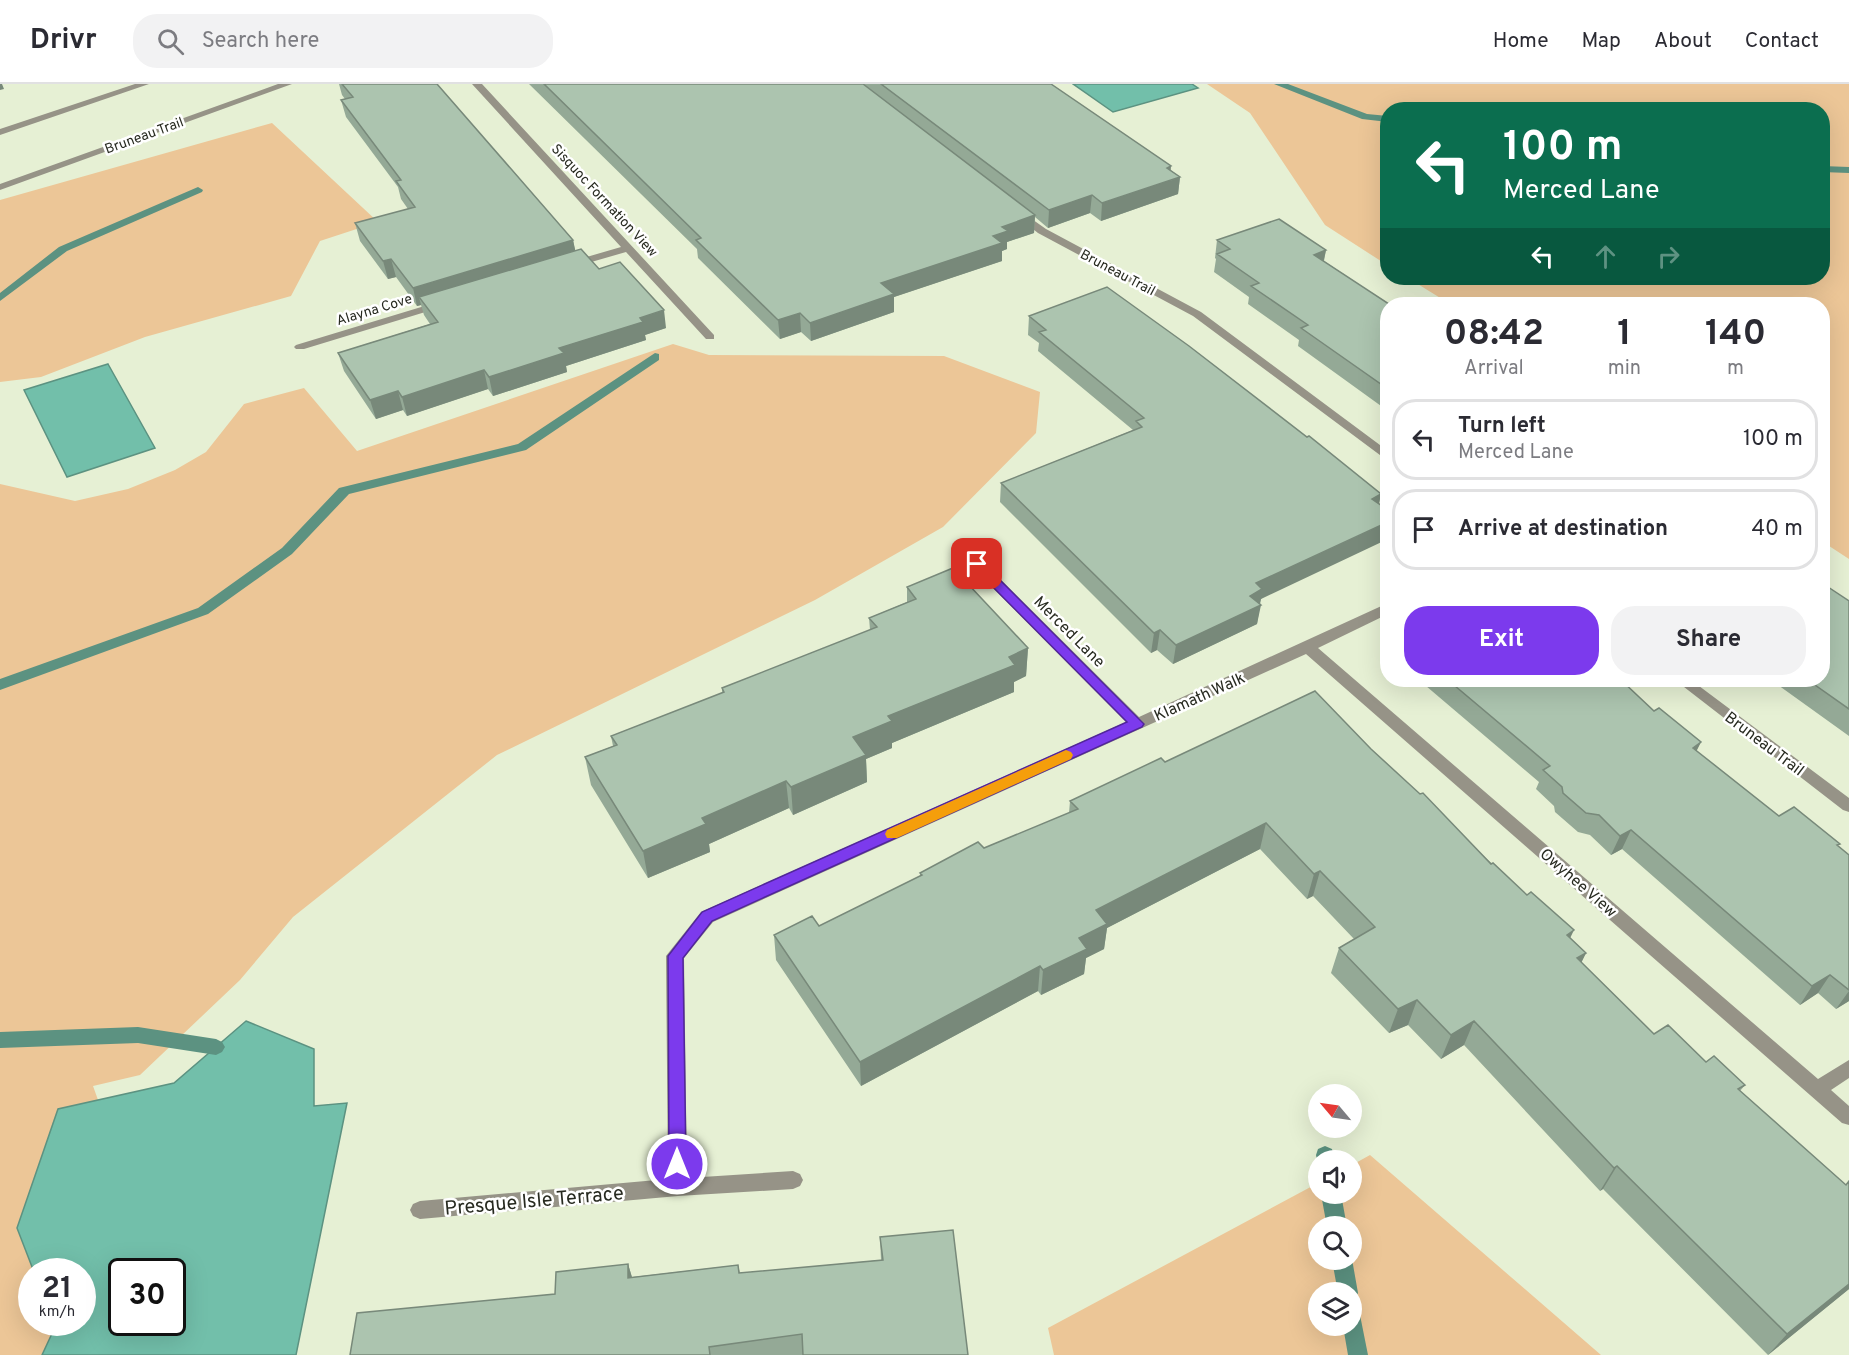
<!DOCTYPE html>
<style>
:root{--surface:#fff;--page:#f2f2f3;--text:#2b2b33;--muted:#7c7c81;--line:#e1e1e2;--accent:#7c3aed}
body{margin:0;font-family:Overpass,sans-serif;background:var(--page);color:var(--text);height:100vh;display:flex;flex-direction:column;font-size:22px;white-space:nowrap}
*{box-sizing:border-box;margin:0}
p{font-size:20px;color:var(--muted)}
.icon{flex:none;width:33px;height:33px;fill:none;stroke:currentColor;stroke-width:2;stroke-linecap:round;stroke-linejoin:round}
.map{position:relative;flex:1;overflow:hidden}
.panel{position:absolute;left:1380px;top:213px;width:450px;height:390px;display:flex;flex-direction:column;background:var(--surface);border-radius:24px;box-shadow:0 6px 24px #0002}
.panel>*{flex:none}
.banner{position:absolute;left:1380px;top:18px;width:450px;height:183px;border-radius:24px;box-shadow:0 6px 24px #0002;background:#0b6e4f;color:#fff;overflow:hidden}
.needle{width:39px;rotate:299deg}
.controls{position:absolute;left:1308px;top:1000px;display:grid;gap:12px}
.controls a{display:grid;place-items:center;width:54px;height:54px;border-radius:50%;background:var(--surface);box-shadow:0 6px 24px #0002;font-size:30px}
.speed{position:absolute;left:18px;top:1174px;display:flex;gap:12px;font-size:30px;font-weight:700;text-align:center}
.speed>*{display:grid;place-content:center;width:78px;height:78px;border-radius:50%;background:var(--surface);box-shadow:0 6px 24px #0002;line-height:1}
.speed small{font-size:15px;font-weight:400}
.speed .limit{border:3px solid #111;border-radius:9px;background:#fff;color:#111}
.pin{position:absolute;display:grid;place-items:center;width:51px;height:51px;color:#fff;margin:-26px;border-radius:12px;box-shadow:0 3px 9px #0006}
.me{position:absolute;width:66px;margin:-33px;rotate:0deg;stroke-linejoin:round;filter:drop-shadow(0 0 4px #0008)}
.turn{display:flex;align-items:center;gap:21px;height:126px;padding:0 24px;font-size:27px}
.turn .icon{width:78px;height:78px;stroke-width:2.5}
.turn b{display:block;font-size:42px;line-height:51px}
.lanes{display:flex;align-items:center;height:57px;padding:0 24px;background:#0003;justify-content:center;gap:30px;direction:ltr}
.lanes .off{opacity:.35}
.eta{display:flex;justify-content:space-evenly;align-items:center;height:102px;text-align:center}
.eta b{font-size:36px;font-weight:700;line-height:42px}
.action{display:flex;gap:12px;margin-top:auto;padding:12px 24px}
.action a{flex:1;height:69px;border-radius:24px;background:var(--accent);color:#fff;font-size:24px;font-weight:700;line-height:69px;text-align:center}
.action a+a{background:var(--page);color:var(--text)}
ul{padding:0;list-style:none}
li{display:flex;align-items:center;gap:18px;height:81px;margin:0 12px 9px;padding:0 12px;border:3px solid var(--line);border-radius:24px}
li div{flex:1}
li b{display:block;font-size:22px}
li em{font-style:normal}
header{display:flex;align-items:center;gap:36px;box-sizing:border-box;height:84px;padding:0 30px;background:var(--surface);border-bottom:2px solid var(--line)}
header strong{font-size:28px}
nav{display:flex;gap:33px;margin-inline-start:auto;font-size:21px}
.search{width:420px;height:54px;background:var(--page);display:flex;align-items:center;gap:15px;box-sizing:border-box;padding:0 21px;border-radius:24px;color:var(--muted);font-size:22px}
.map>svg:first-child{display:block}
.green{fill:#ecc697;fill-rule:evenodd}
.water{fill:#72bfaa;stroke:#5c9281;stroke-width:1.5;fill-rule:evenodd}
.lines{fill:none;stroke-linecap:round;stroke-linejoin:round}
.stream{fill:#5c9281;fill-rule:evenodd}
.minor{fill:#969387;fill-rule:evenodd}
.tertiary{fill:#969387;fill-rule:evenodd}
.wall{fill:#94a996}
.shaded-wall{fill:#78897a}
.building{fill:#acc4af;stroke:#78897a;stroke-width:1.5}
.route{fill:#7c3aed;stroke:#51269a;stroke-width:1.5}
.slow{fill:#f59e0b}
.labels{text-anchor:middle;stroke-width:5;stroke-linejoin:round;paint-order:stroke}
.far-street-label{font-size:14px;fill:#272a20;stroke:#fff}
.street-label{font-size:16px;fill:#272a20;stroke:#fff}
.near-street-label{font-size:20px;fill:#272a20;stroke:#fff}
</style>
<header>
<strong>Drivr</strong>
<div class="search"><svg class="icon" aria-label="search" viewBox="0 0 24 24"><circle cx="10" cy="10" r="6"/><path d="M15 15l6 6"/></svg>Search here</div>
<nav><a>Home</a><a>Map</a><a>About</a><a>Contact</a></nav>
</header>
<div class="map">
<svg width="1849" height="1271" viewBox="0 0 1849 1271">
<rect width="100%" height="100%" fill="#e6f0d4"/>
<path class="green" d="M1207 0H1849V475L1823 458 1822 220H1450L1408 194H1822V26H1388L1387 181 1325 141 1250 29Z
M272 39 378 138 320 157 291 212 145 253 41 293 0 298V116Z
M673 260 709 271 944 272 1040 308 1036 349 943 443 815 516 497 671 293 833 240 896 140 991 93 1002 160 1188H122V1239H172L189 1271H0V400L75 417 128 405 175 386 206 368 244 320 304 304 357 367ZM32 1188H82V1239H32Z
M1370 1071 1601 1271H1054L1048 1244 1318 1099V1110H1352V1081ZM1318 1143H1352V1176H1318ZM1318 1209H1352V1242H1318Z"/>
<path class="water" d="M1073 0H1192L1198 4 1113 28Z
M108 280 155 364 67 393 24 306Z
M246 937 314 965V1022L347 1019 296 1271H42L55 1243 54 1239H82V1188H34L17 1144 58 1025 174 999ZM122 1188H172V1239H122Z"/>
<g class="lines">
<path class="stream" d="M1274 0H1288L1367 30 1388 32V38L1362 35Z
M1822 82 1849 83V89L1822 88Z
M198 103 203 106 202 108 67 167 0 217V209L59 163Z
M655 269 659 270V276L526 366 349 410 292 470 208 530 0 606V595L198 524 282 464 339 404 518 360Z
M138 943 216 955 222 958 225 963 222 968 216 971 138 959 0 964V948Z
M1325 1062 1332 1065 1335 1077H1318V1081L1316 1071 1318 1065Z
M1321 1110H1341L1347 1143H1327Z
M1352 1175 1358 1209 1355 1216 1352 1217V1209H1338L1332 1176Z
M1352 1223 1359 1226 1368 1271H1348L1343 1242H1352Z"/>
<path class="minor" d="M278 0H292L0 106V100Z
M472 0H482L714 251V255H706L626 168 574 183H566V179L621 163Z
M1019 126 1046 145 1201 228 1388 367V377L1193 232 1038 149 1015 131V127Z
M441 217 447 220 445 222 304 265H296L294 263 296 261Z
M977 476 982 477 1139 633 1388 519V530L1318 564 1818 995 1849 976V994L1831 1006 1849 1022V1041L1842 1039 1306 570 713 838 684 874 687 1094 793 1087 800 1090 803 1096 800 1102 793 1105 678 1112 420 1135 413 1132 410 1126 413 1120 420 1117 668 1095 666 872 701 828 1126 638 972 483 970 480Z
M1675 596H1691L1849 714V728L1843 726Z"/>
<path class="tertiary" d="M135 0H149L0 51V45Z"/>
</g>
<path class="wall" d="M339 0H437L573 156 575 167 599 185 666 244 645 251 646 256 566 282 567 288 493 312 488 305 407 332 403 326 376 335 344 287 338 269 430 240 424 231 421 221 417 222 396 193 388 195 360 157 355 139 408 125 401 115 398 103 346 33 341 16 345 15 342 11Z
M529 0H1051L1180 93 1178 110 1101 137 1090 129 1048 144 1035 133 1034 149 1007 158V165L1002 167V177L894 213V228L811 257 801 248 780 255 698 174 697 165Z
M1217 156 1326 166 1324 177 1388 220V327L1298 262 1299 256 1248 220 1249 213 1214 188 1216 175 1215 174Z
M1029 232 1381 410 1379 420 1261 515 1257 540 1173 580 1157 566 1151 569 1000 418 1001 399 1133 346 1038 267 1039 259 1028 251Z
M907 503 1028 564 1026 592 1014 598V608L892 659V664L866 675 867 698 793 731 789 724 709 760 710 768 648 794 591 701 585 673 613 662 611 652 722 609V604L870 546 869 534 907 518Z
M1849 517V652L1771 596H1822Z
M1419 596H1621L1654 627 1701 658 1696 667 1779 732 1840 760 1838 762 1849 771V917L1836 925 1818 909 1800 921 1622 765 1611 771 1590 751 1578 748 1555 728 1554 722 1536 705 1539 698Z
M1371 665 1586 869 1581 878 1654 950 1706 978 1745 1001 1740 1007 1846 1101 1849 1097V1205L1768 1271 1603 1105 1600 1107 1464 961 1441 975 1408 941 1389 949 1331 889 1339 864 1354 855 1313 812 1307 815 1260 765 1107 844 1104 865 1086 874 1084 890 1041 911 1038 907 861 1002 776 876 774 851 819 842 920 792V789L984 764 1069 729 1070 717 1165 678Z
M880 1153 968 1271H350L555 1210 628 1180 632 1193 738 1181 740 1189 881 1176Z"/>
<path class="shaded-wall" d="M0 0H2L4 5 0 6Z
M1171 82 1170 97 1180 93 1178 110 1101 137 1102 119 1167 84Z
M1092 111 1090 129 1048 144 1049 126Z
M1035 131 1034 149 1007 158V165L1002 167V177L894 213V228L811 257 810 239 881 199 993 152 1002 143Z
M573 156 577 174 419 213 421 221 417 222 413 204Z
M1326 166 1322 184 1314 171Z
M391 175 396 193 388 195 383 177Z
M664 226 666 244 645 251 646 256 566 282 567 288 493 312 489 293 559 264 640 234Z
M800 229 801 248 780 255 778 236Z
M484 286 488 305 407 332 402 313Z
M398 307 403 326 376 335 370 316Z
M1381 410 1377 429 1372 415Z
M1388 438V455L1261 515 1259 522 1261 521 1257 540 1173 580 1176 561 1250 512 1256 499Z
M1160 546 1157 566 1151 569 1154 549Z
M1028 564 1026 592 1014 598V608L892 659V664L866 675 867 698 793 731 791 703 853 653 888 632Z
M1701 658 1691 678 1693 664Z
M786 697 789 724 709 760 710 768 648 794 643 767 702 734Z
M1266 739 1260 765 1107 844 1104 865 1086 874 1084 890 1041 911 1043 886 1079 854 1096 826Z
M1631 746 1622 765 1611 771 1620 752Z
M1320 787 1313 812 1307 815 1314 790Z
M1574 846 1562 871 1567 851Z
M1586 869 1574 894 1577 874Z
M1040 882 1038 907 861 1002 860 978Z
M1830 891 1818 909 1800 921 1812 902Z
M1849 907V917L1836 925Z
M1417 916 1408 941 1389 949 1398 925Z
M1474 937 1464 961 1441 975 1451 951Z
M1617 1082 1603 1105 1600 1107 1614 1084Z
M628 1180 635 1204 628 1194Z
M1849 1200V1205L1768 1271 1787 1250Z"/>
<path class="building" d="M342 0H437L573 156 413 204 391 175 383 177 355 139 415 123 396 97 401 96 341 16 353 13Z
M544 0H863L1035 131 1002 143 1008 147 993 152 1002 159 881 199 894 210 810 239 800 229 778 236 696 156 701 154Z
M881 0H1051L1171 82 1167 84 1180 93 1102 119 1092 111 1049 126Z
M1279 135 1326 166 1314 171 1389 220H1388V305L1301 244 1308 241 1251 202 1259 199 1217 170 1230 165 1217 156Z
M581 165 599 185 620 178 664 226 640 234 643 238 559 264 564 269 489 293 484 286 402 313 398 307 370 316 338 269 438 238 419 213Z
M1107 203 1189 262 1307 353 1309 352 1381 410 1372 415 1388 426V438L1256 499 1262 505 1250 512 1261 521 1176 561 1160 546 1154 549 1001 399 1142 343 1136 337 1144 334 1039 248 1046 246 1029 232Z
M953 484 1028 564 1009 573 1015 581 888 632 892 637 853 653 866 671 791 703 786 697 702 734 706 740 643 767 585 673 617 661 611 652 724 608 722 604 877 543 869 534 916 515 907 503Z
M1822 499 1849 517V625L1808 596H1822Z
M1448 596H1621L1654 627 1659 624 1701 658 1693 664 1779 732 1794 723 1840 760 1837 761 1849 771V906L1830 891 1812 902 1631 746 1620 752 1599 731 1586 729 1563 709 1562 703 1543 686 1550 682Z
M1315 607 1371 665 1420 710 1423 709 1491 780 1493 779 1527 811 1531 808 1574 846 1567 851 1586 869 1577 874 1654 950 1668 941 1706 978 1714 972 1745 1001 1738 1005 1846 1101 1849 1097V1200L1787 1250 1617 1082 1614 1084 1474 937 1451 951 1417 916 1398 925 1339 864 1375 843 1320 787 1314 790 1266 739 1096 826 1107 840 1079 854 1087 865 1043 886 1040 882 860 978 774 851 812 832 819 842 922 791 920 789 978 758 984 764 1078 725 1070 717 1161 674 1165 678Z
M953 1146 968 1271H803L802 1250 709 1263 710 1271H350L357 1229 555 1210 556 1188 628 1180V1194L738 1181 739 1189 883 1176 880 1153Z"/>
<path class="route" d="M977 476 981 477 1144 640 1142 643 712 837 683 874 686 1080 683 1085 677 1088 671 1085 669 1080 668 872 702 828 1127 638 973 483 971 480 973 477Z"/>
<path class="slow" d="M1066 666 1071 668 1073 671 1071 675 897 754H887L885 750 887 746Z"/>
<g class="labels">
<g class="far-street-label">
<text transform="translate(144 51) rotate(-20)" y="5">Bruneau Trail</text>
<text transform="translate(605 116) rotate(47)" y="5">Sisquoc Formation View</text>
<text transform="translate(1118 188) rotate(28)" y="5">Bruneau Trail</text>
<text transform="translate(374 225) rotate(-17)" y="5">Alayna Cove</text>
</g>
<g class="street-label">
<text transform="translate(1070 547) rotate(45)" y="6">Merced Lane</text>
<text transform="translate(1199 612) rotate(-24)" y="6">Klamath Walk</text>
<text transform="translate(1765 659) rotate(37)" y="6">Bruneau Trail</text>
<text transform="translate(1579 798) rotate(41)" y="6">Owyhee View</text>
</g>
<g class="near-street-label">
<text transform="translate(534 1116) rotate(-5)" y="7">Presque Isle Terrace</text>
</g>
</g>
</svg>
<div class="controls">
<a><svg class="needle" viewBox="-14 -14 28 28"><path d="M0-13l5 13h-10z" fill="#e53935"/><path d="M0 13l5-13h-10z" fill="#7c7c81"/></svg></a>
<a><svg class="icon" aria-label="sound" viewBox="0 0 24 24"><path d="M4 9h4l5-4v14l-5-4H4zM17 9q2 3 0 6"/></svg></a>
<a><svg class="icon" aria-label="search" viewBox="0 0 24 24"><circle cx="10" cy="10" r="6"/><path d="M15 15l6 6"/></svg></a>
<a><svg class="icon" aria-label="layers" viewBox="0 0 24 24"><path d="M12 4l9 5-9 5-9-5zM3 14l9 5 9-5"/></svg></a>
</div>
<div class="speed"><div>21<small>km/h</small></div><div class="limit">30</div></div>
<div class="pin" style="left:977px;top:480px;background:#d93025"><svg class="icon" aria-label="arrive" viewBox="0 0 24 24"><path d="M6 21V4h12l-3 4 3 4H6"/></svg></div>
<svg class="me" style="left:677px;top:1080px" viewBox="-20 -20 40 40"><circle r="17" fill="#7c3aed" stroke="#fff" stroke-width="3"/><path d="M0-11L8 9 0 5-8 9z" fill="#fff"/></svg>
<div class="banner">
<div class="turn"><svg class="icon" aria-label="left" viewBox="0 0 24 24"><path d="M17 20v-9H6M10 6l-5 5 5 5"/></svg><div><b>100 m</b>Merced Lane</div></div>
<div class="lanes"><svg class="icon" aria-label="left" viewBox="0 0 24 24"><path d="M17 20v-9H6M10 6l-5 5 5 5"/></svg><svg class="icon off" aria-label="ahead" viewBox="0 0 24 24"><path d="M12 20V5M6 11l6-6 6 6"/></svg><svg class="icon off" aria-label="right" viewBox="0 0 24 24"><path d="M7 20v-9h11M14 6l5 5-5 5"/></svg></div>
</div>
<section class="panel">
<div class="eta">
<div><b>08:42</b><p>Arrival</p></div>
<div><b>1</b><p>min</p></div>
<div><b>140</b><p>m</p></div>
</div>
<ul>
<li><svg class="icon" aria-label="left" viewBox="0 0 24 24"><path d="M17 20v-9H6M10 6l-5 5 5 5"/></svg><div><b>Turn left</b><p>Merced Lane</p></div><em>100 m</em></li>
<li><svg class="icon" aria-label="arrive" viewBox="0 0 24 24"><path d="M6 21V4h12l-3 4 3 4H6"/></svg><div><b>Arrive at destination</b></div><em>40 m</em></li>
</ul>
<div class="action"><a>Exit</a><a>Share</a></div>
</section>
</div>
